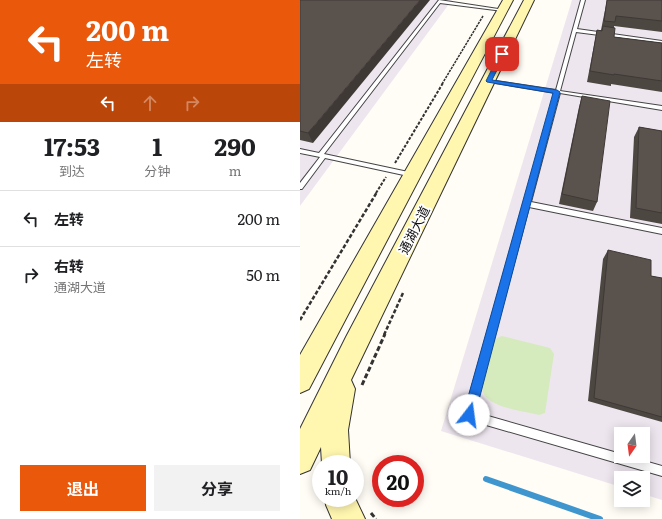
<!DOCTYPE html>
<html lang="zh">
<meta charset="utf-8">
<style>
:root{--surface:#fff;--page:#f2f2f2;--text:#202124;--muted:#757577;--line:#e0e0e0;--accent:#ea580c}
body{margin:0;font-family:Literata,"Noto Sans SC",serif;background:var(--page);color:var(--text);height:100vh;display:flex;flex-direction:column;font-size:15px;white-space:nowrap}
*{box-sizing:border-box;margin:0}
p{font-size:13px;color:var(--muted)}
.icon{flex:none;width:22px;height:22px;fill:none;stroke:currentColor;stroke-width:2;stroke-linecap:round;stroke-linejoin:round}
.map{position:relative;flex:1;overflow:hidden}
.sheet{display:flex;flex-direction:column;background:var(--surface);width:300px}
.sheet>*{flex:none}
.hud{background:#ea580c;color:#fff;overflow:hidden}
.needle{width:26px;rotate:194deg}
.controls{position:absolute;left:314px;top:427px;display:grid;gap:8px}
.controls a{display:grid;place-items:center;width:36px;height:36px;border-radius:0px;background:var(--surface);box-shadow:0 2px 10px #0003;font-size:20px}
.speed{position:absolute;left:12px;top:455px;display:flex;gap:8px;font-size:20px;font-weight:700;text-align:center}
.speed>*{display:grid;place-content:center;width:52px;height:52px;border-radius:50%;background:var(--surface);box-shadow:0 2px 10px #0003;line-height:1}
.speed small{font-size:10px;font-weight:400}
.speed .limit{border:6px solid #d22;background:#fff;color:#111}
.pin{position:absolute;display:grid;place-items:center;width:34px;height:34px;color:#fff;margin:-17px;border-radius:8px;box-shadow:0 2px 6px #0006}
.me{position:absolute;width:44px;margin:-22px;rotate:15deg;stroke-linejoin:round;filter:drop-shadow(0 0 3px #0008)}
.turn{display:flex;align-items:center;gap:14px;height:84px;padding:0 20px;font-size:18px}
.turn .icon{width:52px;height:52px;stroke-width:2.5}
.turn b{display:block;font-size:28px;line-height:34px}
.lanes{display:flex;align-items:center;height:38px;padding:0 20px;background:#0003;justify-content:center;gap:20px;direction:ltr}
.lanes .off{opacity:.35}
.eta{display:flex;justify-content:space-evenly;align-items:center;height:68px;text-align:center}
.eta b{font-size:24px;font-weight:700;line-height:28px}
.cta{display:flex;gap:8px;margin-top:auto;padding:8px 20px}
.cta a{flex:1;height:46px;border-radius:0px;background:var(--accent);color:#fff;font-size:16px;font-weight:700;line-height:46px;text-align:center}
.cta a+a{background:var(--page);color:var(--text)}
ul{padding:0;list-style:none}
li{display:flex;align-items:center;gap:12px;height:56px;padding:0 20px;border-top:1px solid var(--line)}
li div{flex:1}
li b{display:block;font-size:15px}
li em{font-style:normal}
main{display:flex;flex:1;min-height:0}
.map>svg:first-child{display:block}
.industrial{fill:#eee6ef;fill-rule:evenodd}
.green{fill:#d5ebbd}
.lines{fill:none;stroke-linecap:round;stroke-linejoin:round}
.stream{stroke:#3f96cf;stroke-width:6}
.lane-casing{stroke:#444;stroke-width:2}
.secondary-casing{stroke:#333;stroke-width:2}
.path-far3{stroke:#333;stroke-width:1.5;stroke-dasharray:2.5 1;stroke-linecap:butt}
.path-far2{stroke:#333;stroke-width:2;stroke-dasharray:3 1.5;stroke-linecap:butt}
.path-far1{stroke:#333;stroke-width:2.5;stroke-dasharray:4 2;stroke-linecap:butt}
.path{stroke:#333;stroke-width:3;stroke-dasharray:5 2.5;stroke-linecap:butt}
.lane{fill:#fff;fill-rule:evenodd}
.secondary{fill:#fff6b0;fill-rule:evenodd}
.wall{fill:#4d4742}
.shaded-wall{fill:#3f3936}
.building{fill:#5a524d;stroke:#3f3936}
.route{fill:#1a73e8;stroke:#114b97}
.labels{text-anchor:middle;stroke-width:4;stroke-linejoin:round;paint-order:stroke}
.street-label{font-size:13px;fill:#111;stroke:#fff}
</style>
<main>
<section class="sheet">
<div class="hud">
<div class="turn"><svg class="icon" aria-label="left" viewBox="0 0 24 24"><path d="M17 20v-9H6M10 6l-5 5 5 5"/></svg><div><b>200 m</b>左转</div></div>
<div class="lanes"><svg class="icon" aria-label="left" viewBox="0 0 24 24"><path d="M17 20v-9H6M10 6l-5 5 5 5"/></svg><svg class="icon off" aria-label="ahead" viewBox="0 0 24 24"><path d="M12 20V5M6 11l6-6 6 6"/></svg><svg class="icon off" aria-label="right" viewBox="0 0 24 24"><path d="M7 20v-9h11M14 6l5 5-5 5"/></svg></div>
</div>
<div class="eta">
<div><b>17:53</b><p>到达</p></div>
<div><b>1</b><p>分钟</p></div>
<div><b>290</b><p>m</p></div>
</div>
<ul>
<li><svg class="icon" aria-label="left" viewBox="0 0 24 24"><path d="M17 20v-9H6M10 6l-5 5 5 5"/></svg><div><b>左转</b></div><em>200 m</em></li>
<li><svg class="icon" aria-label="right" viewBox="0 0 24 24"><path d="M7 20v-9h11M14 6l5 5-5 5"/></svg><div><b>右转</b><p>通湖大道</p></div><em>50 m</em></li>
</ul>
<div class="cta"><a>退出</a><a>分享</a></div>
</section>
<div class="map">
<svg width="362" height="519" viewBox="0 0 362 519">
<rect width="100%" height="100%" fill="#fffdf5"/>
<path class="industrial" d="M0 0H152L0 206Z
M272 0H362V500L343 494V478H321V487L141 431ZM321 434H343V456H321Z"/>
<path class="green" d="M202 336 250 348 254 354 245 413 239 415C223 411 182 407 182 387L193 342 197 338Z"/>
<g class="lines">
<path class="stream" d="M186 479 300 519"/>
<g class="lane-casing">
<path id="lane" d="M139 0 205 10 203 11 140 3 24 154 113 173 116 175 115 176 113 177 25 158 2 189H0V183L20 157 0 153V149L19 153Z
M281 0H285L277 29 362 41V43L276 32 260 91 362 106V110L260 93 231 202 362 228V234L229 207 174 412 321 454V456H327L362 466V476L169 420 166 418 164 415 223 205V204L224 202 255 93 189 82 187 81 189 80 256 90Z"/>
</g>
<g class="secondary-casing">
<path id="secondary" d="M203 0H213L9 389 0 393V355Z
M224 0H234L51 380 55 389 48 430 50 464H22L21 447 10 470 0 474V429L46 337Z
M25 498H55L65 519H32L26 505Z"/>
</g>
<path class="path-far3" d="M142 84 183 16"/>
<path class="path-far2" d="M95 163 143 83
M76 193 86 177"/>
<path class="path-far1" d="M0 320 77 192
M84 335 103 293"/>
<path class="path" d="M62 385 85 334
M71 513 76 519"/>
<use href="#lane" class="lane"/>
<use href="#secondary" class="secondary"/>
</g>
<path class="wall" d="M0 0 13 143 0 140Z
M307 0H362V32L314 26V37L362 43V92L311 84V86L287 82 295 40 297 30H301Z
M282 96 297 202 293 211 259 204 279 107Z
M339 127 362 131V224L330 218 334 137Z
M308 250 351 276 362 278V422L288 401 303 259Z"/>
<path class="shaded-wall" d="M120 0H130L13 143 8 133Z"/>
<path class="building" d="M0 0H120L8 133 0 131Z
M307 0H362V21L316 16 315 22 304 21Z
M303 26 315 28 314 37 362 43V81L314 74V75L290 71 297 30 302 31Z
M282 96 310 101 297 202 262 194Z
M339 127 362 131V213L336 208Z
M308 250 351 260V276L362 278V417L294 398Z"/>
<path class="route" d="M200 53 205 54 192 80 257 90 260 92 175 415 173 420 169 421 165 420 163 415 253 93 187 82 186 81Z"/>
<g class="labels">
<g class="street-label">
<text transform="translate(114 230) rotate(-63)" y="5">通湖大道</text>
</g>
</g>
</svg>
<div class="controls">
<a><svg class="needle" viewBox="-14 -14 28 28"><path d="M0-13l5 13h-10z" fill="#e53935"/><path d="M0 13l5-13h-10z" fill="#757577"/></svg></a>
<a><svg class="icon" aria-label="layers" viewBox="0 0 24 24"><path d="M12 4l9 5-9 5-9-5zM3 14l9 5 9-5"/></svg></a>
</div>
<div class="speed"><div>10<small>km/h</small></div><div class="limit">20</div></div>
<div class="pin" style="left:202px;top:54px;background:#d93025"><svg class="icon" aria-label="arrive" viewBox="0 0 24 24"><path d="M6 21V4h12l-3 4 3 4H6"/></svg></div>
<svg class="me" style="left:169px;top:415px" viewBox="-20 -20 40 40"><circle r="19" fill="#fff"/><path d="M0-13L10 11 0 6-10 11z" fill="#1a73e8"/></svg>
</div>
</main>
